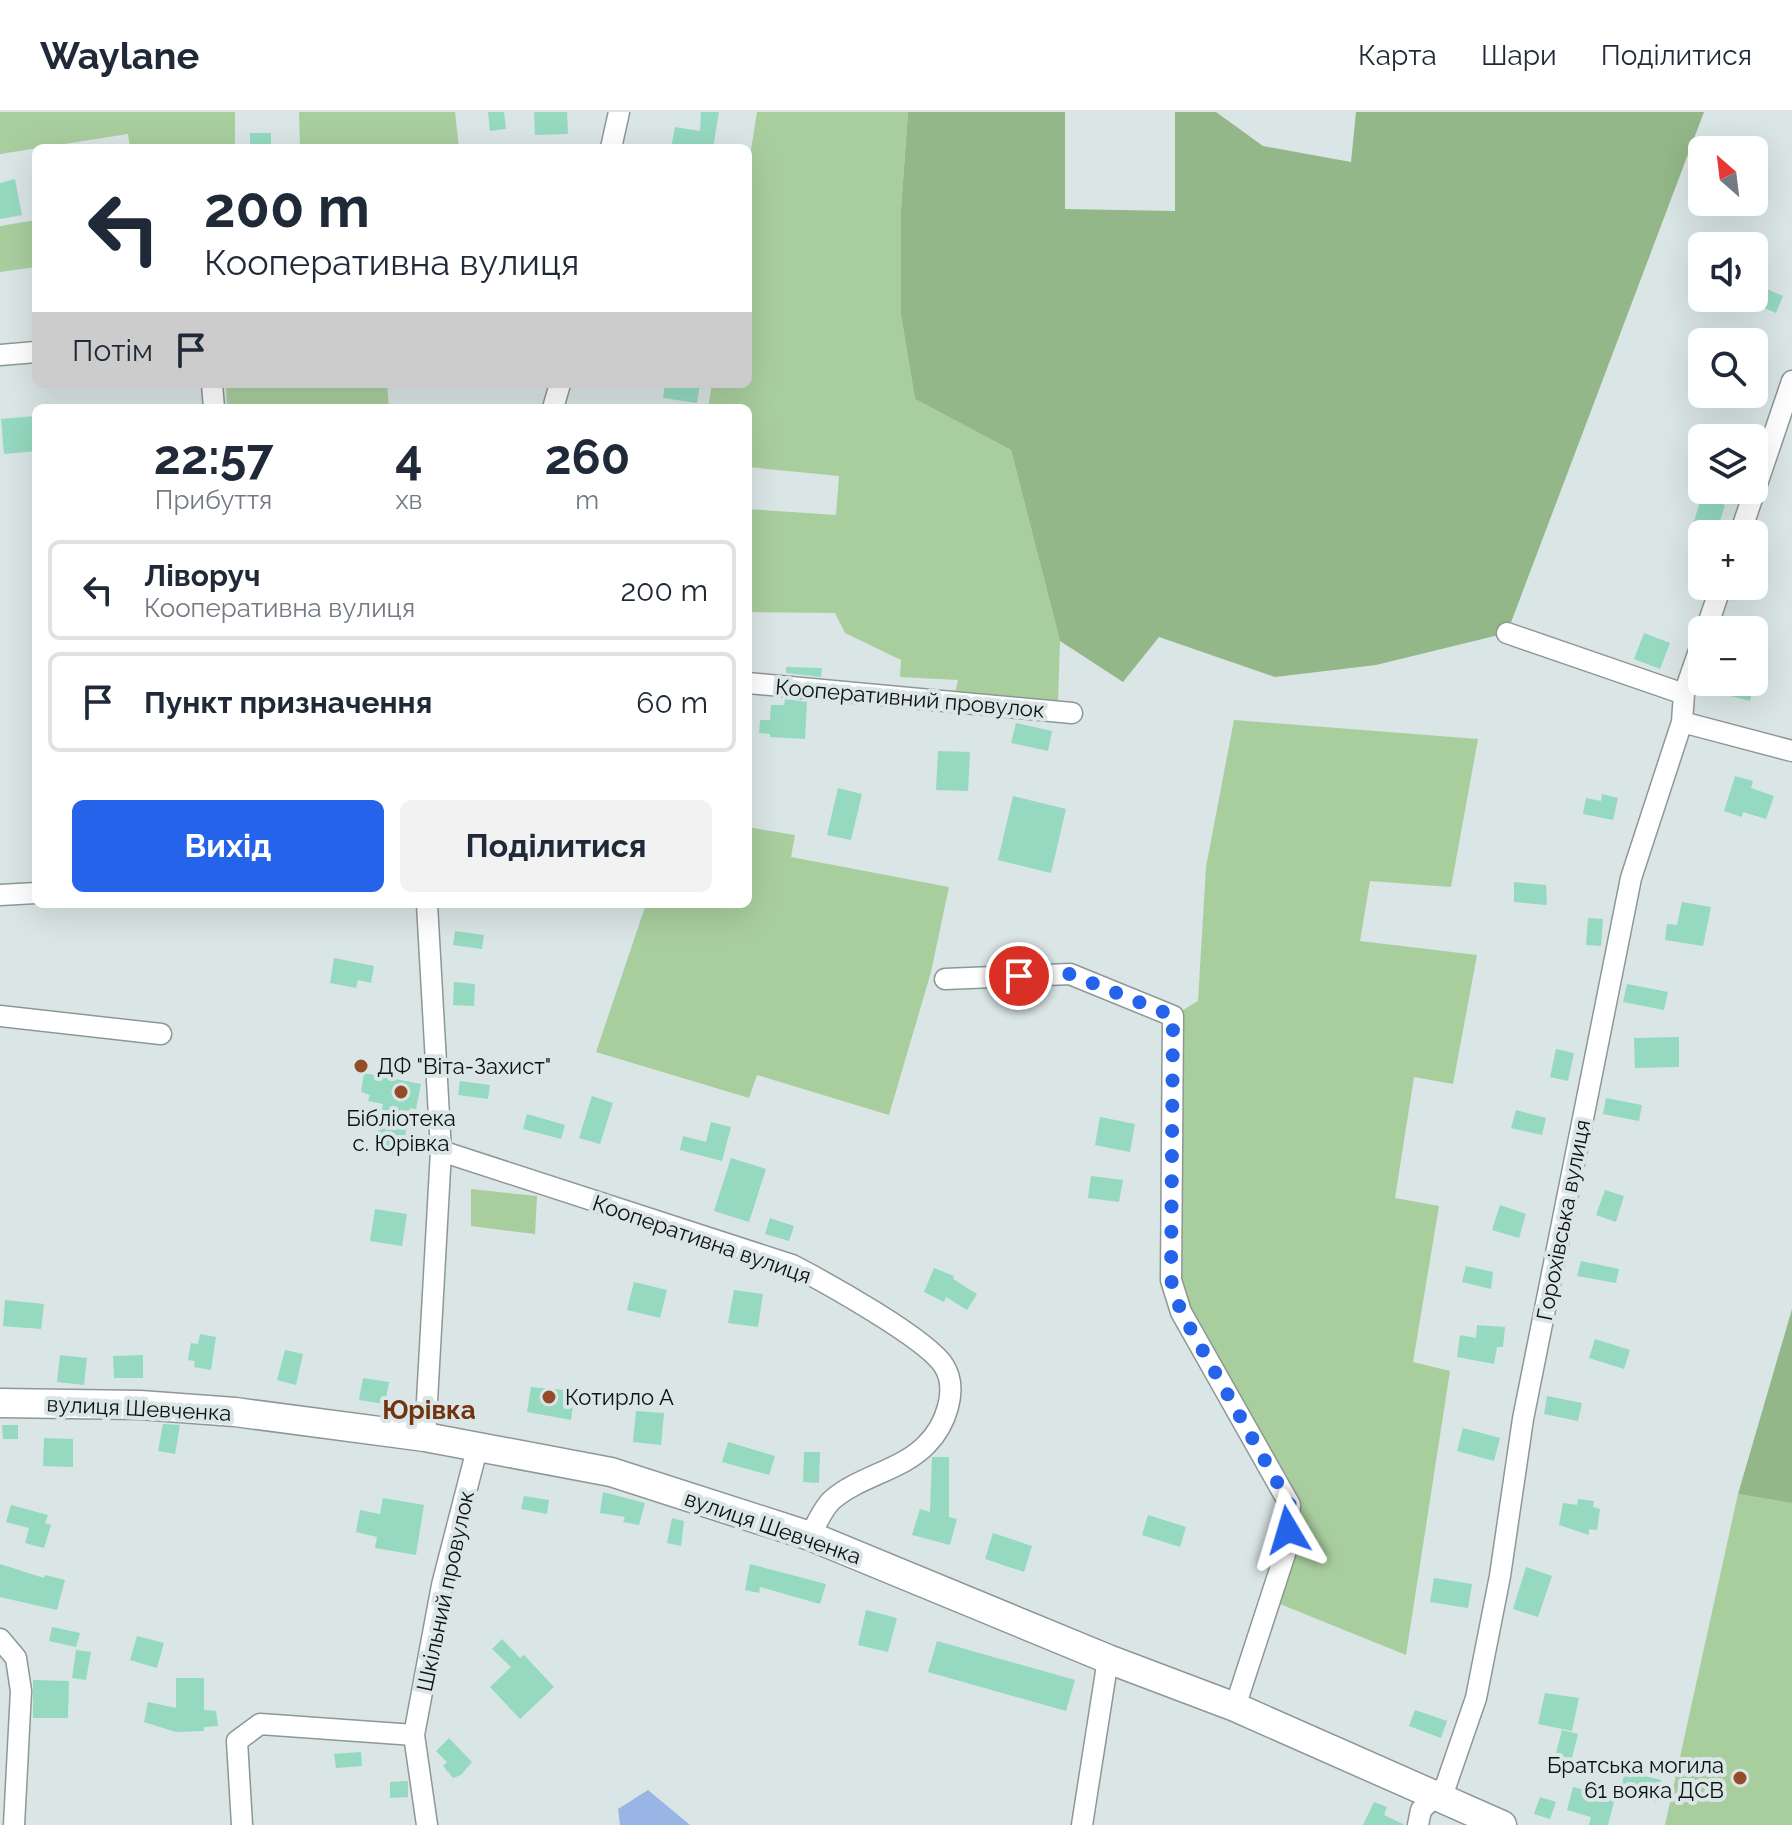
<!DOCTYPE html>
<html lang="uk">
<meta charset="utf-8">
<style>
:root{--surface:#fff;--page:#f2f2f3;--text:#1f2937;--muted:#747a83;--line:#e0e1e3;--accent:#2563eb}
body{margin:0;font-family:Raleway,sans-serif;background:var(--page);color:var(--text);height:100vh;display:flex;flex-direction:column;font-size:30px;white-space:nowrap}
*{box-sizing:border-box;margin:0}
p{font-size:26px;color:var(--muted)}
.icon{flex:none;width:44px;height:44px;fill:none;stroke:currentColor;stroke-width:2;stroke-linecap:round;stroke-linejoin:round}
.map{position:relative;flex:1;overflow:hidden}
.sheet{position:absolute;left:32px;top:292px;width:720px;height:504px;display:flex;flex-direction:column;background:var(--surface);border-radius:12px;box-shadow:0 8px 32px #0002}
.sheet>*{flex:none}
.banner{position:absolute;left:32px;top:32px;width:720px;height:244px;border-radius:12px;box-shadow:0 8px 32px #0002;background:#fff;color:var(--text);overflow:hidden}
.needle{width:52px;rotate:332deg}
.buttons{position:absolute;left:1688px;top:24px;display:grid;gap:16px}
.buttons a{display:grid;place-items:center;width:80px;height:80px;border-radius:12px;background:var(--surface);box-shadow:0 8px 32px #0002;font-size:40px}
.pin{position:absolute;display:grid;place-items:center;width:68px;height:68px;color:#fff;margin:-34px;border:4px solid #fff;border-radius:50%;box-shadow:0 2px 8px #0007}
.me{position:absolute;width:88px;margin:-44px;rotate:353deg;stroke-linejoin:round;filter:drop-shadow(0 0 6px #0008)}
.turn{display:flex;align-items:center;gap:28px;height:168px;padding:0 40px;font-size:36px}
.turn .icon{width:104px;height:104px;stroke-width:2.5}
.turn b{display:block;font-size:56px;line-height:68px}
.then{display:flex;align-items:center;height:76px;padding:0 40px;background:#0003;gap:16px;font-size:30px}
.eta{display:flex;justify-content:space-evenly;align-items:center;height:136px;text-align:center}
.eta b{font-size:48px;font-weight:700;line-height:56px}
.cta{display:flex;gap:16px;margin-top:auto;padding:16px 40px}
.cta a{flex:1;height:92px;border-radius:12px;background:var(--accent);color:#fff;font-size:32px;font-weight:700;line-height:92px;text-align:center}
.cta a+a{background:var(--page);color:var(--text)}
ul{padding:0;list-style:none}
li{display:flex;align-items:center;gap:24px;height:100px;margin:0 16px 12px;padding:0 24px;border:4px solid var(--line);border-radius:12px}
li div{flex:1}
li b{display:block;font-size:30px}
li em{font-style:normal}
header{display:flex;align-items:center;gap:48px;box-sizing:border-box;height:112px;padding:0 40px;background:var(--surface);border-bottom:2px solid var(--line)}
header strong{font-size:38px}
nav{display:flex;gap:44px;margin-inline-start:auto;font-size:28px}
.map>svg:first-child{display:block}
.green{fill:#a9ce9e}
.forest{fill:#93b788}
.water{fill:#98b5e6}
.building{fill:#95d9c0}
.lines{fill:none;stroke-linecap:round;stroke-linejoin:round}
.street-casing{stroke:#8e9798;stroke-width:23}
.secondary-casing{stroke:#8e9798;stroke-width:31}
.street{stroke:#fff;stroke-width:20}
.secondary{stroke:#fff;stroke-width:28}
.route{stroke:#2563eb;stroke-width:14;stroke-dasharray:0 25.2}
.poi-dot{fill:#934c27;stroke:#dae5e5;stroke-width:3}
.labels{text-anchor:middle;stroke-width:8;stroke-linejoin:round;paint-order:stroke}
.street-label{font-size:22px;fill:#0d1111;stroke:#dae5e5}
.poi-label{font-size:22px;fill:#0d1111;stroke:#dae5e5;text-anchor:start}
.quarter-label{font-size:26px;font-weight:bold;fill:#723410;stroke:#dae5e5}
</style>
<header>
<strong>Waylane</strong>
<nav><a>Карта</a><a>Шари</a><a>Поділитися</a></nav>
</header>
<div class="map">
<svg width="1792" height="1713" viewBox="0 0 1792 1713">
<rect width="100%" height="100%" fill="#dae5e5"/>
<path class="green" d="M0 0H235V36H130L128 22 0 42Z
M299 0H455L459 36H300Z
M757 0H908L901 97V203L915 287 1011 338 1060 529 1058 588 1037 592 955 581 958 568 900 565 901 548 845 521 835 501 748 500V397L836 403 839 364 748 355V296H708L712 272H748V56Z
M36 108V155L0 160V114Z
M226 272H387L389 296H227Z
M1234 608 1478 627 1451 775 1370 769 1360 829 1477 843 1453 972 1414 965 1395 1086 1439 1094 1413 1250 1450 1259 1406 1543 1270 1488 1290 1393 1181 1200 1173 904 1198 889 1206 755Z
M748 715 795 723 791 745 949 775 931 860 889 1003 757 963 749 986 596 940 646 792H748Z
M471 1077 537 1084 535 1122 471 1114Z
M1738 1382 1792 1391V1713H1665Z"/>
<path class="forest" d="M908 0H1065V97L1175 99V0H1216L1263 34 1351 50 1356 0H1704L1507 521 1376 553 1275 565 1159 525 1123 570 1060 529 1011 338 915 287 901 203V97Z
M1792 1197V1391L1738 1382Z"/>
<path class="water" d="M648 1678 690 1713H620L618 1697Z"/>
<path class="building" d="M488 0H504L506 17 490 19Z
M534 0H567L568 22 535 23Z
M701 0H719L713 36H671L675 15 700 19Z
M250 21H271V36H250Z
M15 67 22 103 0 107V71Z
M1758 173 1783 184 1776 201 1751 190Z
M665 272H700L697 291 663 286Z
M36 304V339L4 342 1 307Z
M1701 386 1725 393 1716 422 1692 416Z
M1644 521 1670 531 1660 557 1634 547Z
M786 555 822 556 821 565 786 561Z
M1702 570H1754L1750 589 1700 576Z
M785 587 807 590 805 627 770 625V622L759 621 760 608H770L771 593H784Z
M1016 611 1052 619 1048 639 1011 631Z
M938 639 970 640 968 679 936 678Z
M1735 664 1753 669 1751 676 1774 684 1766 707 1743 700 1742 705 1724 699Z
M838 676 862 682 851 728 827 723Z
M1602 682 1618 686 1613 708 1583 702 1586 686 1601 689Z
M1013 684 1066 697 1051 761 998 748Z
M1514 770 1546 773 1547 793 1514 790Z
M1682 790 1711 795 1703 834 1665 828 1667 812 1677 813Z
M1588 806 1603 807 1601 834 1586 833Z
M455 819 484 823 482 837 453 833Z
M334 846 374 854 371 871 358 868 356 876 330 871Z
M454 870 475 872 474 894 453 893Z
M1627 872 1668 880 1664 898 1623 890Z
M1679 925V955L1635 956 1634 926Z
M1556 937 1574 941 1568 969 1550 965Z
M364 961 421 972 416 997 410 996 402 1044 375 1039 383 992 368 989 370 983 361 980Z
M460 969 490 973 488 987 458 983Z
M592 984 613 991 600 1032 579 1026Z
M1606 986 1642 993 1639 1009 1603 1002Z
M1516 998 1546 1006 1542 1023 1511 1016Z
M527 1002 565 1013 561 1027 523 1017Z
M1100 1005 1135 1012 1130 1040 1095 1033Z
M711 1010 731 1015 722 1049 680 1038 683 1024 706 1030Z
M731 1046 766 1057 749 1110 714 1099Z
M1091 1064 1123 1068 1119 1090 1088 1086Z
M1605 1078 1624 1084 1616 1110 1596 1103Z
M1500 1093 1526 1102 1519 1126 1492 1118Z
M375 1097 407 1102 402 1134 370 1129Z
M770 1106 794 1114 789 1129 765 1122Z
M1581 1149 1619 1157 1616 1171 1577 1164Z
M1466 1154 1493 1160 1491 1177 1462 1170Z
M934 1156 954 1164 953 1167 977 1182 967 1198 946 1185 944 1190 924 1180Z
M634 1170 667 1178 660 1206 627 1198Z
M734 1178 763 1182 758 1215 728 1211Z
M5 1188 44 1192 41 1217 3 1214Z
M1477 1213 1505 1215 1503 1235H1497L1494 1252 1457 1245 1460 1223 1476 1226Z
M200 1222 216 1225 211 1258 194 1255 195 1249 188 1248 191 1231 198 1232Z
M1595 1227 1630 1238 1624 1257 1589 1246Z
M285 1238 303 1242 296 1273 277 1268Z
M60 1243 87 1246 84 1273 57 1270Z
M143 1243V1266H114L113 1244Z
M363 1266 389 1270 385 1292 359 1288Z
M531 1275 575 1279 571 1308 527 1300Z
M1547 1284 1582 1291 1578 1309 1544 1302Z
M636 1299 664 1301 661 1333 633 1330Z
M163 1312 180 1313 175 1342 158 1339Z
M2 1313H18V1327H3Z
M1463 1316 1500 1326 1494 1349 1457 1339Z
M44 1326 73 1327V1355L43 1354Z
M728 1330 775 1344 769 1363 722 1350Z
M804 1340H820L819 1371 803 1370Z
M932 1345H949V1405L957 1407 950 1433 912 1423 920 1397 930 1400Z
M603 1380 645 1391 639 1413 623 1410 625 1405 600 1401Z
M524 1384 549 1388 547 1402 521 1397Z
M383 1386 424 1393 416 1443 375 1436 377 1425 356 1420 360 1398 380 1402Z
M1578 1387 1594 1389 1593 1395 1600 1397 1597 1418 1589 1417V1423L1559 1413 1563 1391 1577 1393Z
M11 1393 48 1403 45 1411 51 1413 44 1436 25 1431 29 1416 6 1410Z
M1148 1403 1186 1415 1180 1435 1142 1423Z
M672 1406 684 1409 681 1434 667 1431Z
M993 1421 1032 1434 1024 1460 985 1447Z
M0 1452 44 1466 45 1463 65 1468 57 1498 0 1485Z
M750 1452 826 1472 820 1492 760 1475 759 1481 745 1478Z
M1526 1455 1552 1464 1538 1505 1513 1497Z
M1434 1466 1472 1472 1468 1496 1430 1490Z
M866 1498 897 1506 888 1540 858 1533Z
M52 1515 80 1521 76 1535 49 1529Z
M137 1524 164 1531 157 1556 130 1548Z
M502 1527 520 1546 524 1543 554 1575 520 1607 490 1575 511 1555 492 1537Z
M937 1529 1075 1568 1066 1599 928 1560Z
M76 1538 91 1540 86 1568 72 1566Z
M176 1566H204V1598L216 1599 218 1614 204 1615V1619L176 1620 144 1610 148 1590 176 1596Z
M33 1568 69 1569 68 1606H33Z
M1545 1581 1579 1586 1572 1619 1538 1612Z
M1415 1598 1447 1609 1441 1626 1409 1614Z
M1562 1618 1578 1622 1570 1653 1554 1649Z
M449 1626 472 1650 461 1663 453 1666 443 1654 447 1650 436 1639Z
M361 1640 362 1654 336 1656 334 1642Z
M1625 1659 1661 1668 1656 1690 1620 1681Z
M390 1670 408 1669V1685L390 1686Z
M1573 1675 1615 1686 1608 1713H1589L1591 1705 1567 1698Z
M1540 1685 1556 1690 1550 1707 1534 1702Z
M1374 1690 1387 1695 1384 1703 1405 1713H1363Z"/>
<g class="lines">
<g class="street-casing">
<path id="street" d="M611 36 619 0
M0 243 36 240
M212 272 214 296
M553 296 560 272
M1740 422 1792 269
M1706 518 1721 474
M1507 521 1684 582
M748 571 1072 601
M1682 610 1792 639
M0 783 36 781
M945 867 1070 862 1173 904 1171 1168 1181 1200 1290 1393 1285 1442 1235 1595
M0 904 161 922
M441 1039 792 1153C823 1169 928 1227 944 1254 959 1278 945 1314 927 1332 903 1358 859 1364 832 1388 823 1396 816 1413 810 1424
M425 1325 441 1039 427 792
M0 1527 16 1546 21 1579 14 1713
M242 1713 237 1629 260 1612 414 1623
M427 1713 414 1623 442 1473 477 1337
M1082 1713 1108 1547
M1418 1713 1421 1698 1446 1673 1476 1586 1500 1464 1523 1307 1631 766 1682 610 1684 582 1702 530"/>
</g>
<g class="secondary-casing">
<path id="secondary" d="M0 1291 140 1293 235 1300 425 1325 611 1360 810 1424 1108 1547 1235 1595 1502 1713"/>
</g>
<use href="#street" class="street"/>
<use href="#secondary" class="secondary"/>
</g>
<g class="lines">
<path class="route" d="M1019 864 1070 862 1173 904 1171 1168 1181 1200 1290 1393 1288 1418"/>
</g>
<g class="poi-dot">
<circle cx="361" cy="954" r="8"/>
<circle cx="401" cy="980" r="8"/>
<circle cx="549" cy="1285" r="8"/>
<circle cx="1740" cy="1666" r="8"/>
</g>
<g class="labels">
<g class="street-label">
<text transform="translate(910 586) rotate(5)" y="8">Кооперативний провулок</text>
<text transform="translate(1563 1108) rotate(-79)" y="8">Горохівська вулиця</text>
<text transform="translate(702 1127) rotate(19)" y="8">Кооперативна вулиця</text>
<text transform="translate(139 1296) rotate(3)" y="8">вулиця Шевченка</text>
<text transform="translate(773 1415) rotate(19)" y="8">вулиця Шевченка</text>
<text transform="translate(445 1479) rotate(-78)" y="8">Шкільний провулок</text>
</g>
<g class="poi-label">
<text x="377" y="962">ДФ "Віта-Захист"</text>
<text x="401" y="1014" text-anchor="middle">Бібліотека<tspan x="401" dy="25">с. Юрівка</tspan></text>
<text x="565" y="1293">Котирло А</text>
<text x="1724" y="1661" text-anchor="end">Братська могила<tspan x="1724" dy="25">61 вояка ДСВ</tspan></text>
</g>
<g class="quarter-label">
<text x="429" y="1307">Юрівка</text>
</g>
</g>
</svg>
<div class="buttons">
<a><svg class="needle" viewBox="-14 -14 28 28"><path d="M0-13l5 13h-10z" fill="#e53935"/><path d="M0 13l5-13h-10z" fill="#747a83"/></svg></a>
<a><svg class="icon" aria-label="sound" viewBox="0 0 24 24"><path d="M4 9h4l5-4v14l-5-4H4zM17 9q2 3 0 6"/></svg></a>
<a><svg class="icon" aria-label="search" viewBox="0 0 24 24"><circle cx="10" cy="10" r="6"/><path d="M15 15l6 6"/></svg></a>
<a><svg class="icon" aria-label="layers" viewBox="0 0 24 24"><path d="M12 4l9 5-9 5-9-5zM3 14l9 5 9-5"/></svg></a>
<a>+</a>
<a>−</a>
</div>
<div class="pin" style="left:1019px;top:864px;background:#d93025"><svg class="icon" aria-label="arrive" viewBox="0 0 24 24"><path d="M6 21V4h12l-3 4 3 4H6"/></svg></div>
<svg class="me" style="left:1288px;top:1418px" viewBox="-20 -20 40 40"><path d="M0-17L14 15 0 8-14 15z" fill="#2563eb" stroke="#fff" stroke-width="4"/></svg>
<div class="banner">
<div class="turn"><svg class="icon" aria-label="left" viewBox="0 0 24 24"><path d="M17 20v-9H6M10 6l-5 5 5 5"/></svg><div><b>200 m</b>Кооперативна вулиця</div></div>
<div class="then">Потім<svg class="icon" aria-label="arrive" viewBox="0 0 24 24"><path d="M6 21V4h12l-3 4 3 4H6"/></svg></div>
</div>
<section class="sheet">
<div class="eta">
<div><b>22:57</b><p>Прибуття</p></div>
<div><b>4</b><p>хв</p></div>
<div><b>260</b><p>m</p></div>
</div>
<ul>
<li><svg class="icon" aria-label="left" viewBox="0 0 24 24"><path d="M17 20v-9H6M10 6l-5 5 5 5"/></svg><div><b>Ліворуч</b><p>Кооперативна вулиця</p></div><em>200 m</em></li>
<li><svg class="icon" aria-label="arrive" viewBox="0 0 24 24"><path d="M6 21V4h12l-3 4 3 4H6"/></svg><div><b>Пункт призначення</b></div><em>60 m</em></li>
</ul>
<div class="cta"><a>Вихід</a><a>Поділитися</a></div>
</section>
</div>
